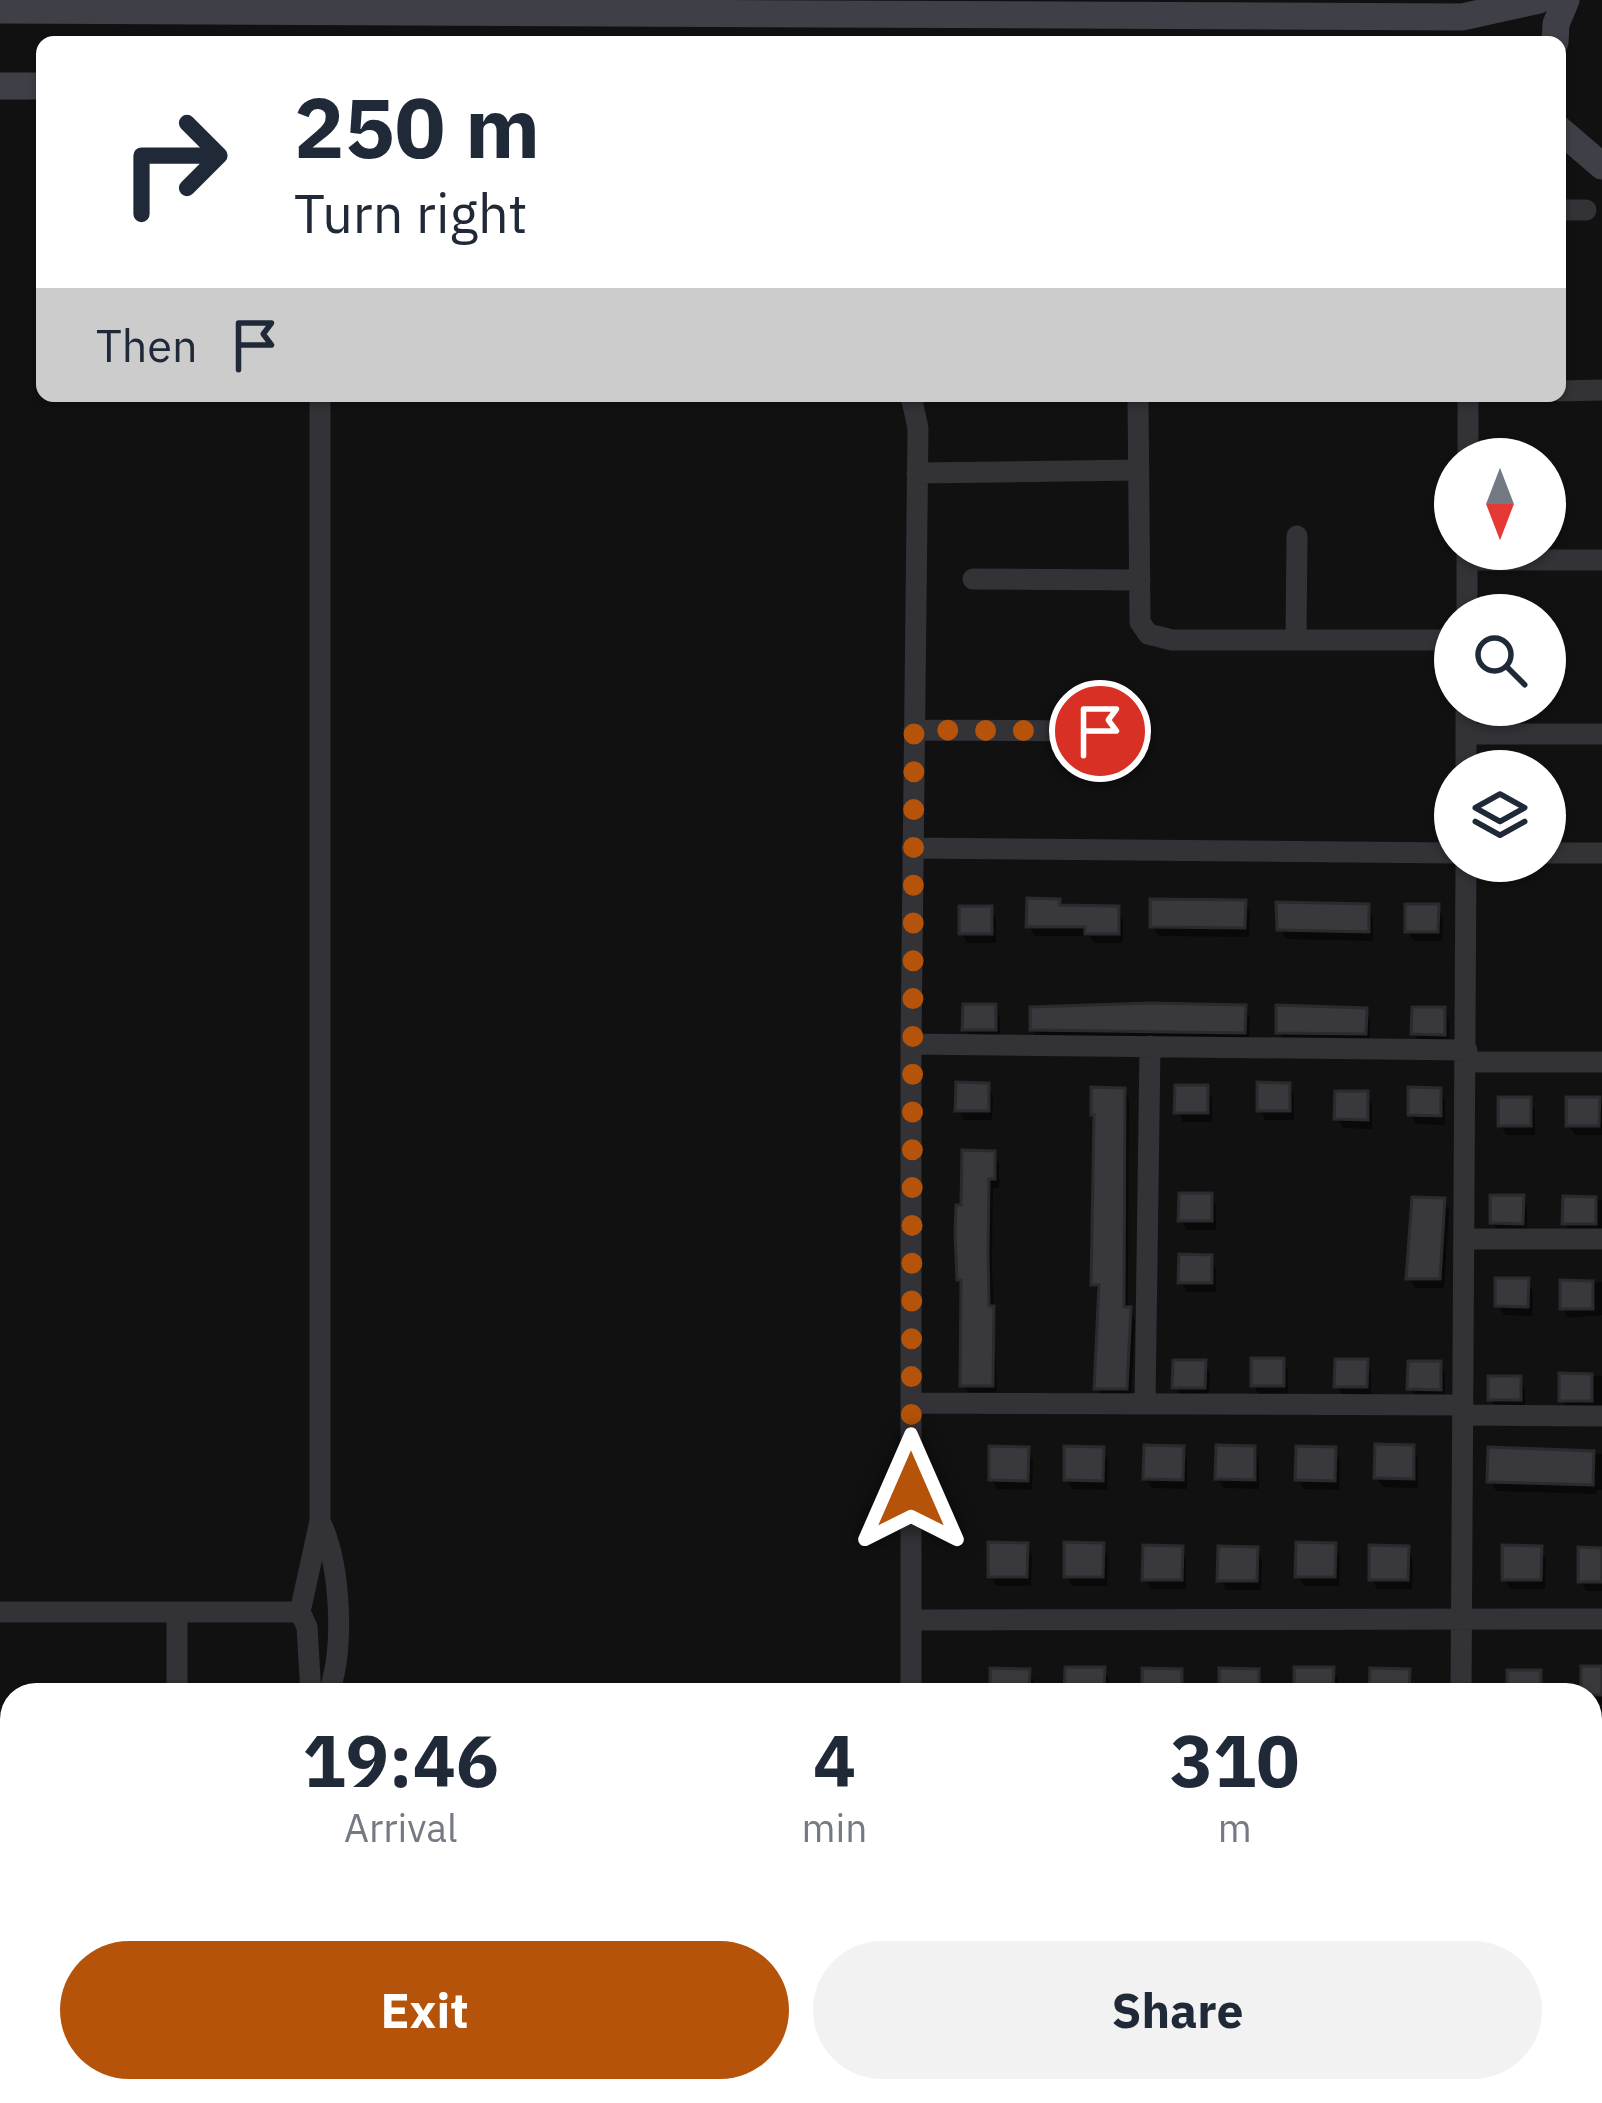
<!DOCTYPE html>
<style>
:root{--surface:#fff;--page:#f2f2f3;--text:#1f2937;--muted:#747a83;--accent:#b45309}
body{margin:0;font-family:"IBM Plex Sans",sans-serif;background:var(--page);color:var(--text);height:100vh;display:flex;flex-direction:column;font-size:45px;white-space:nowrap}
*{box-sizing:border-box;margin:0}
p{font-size:39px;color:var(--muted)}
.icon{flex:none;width:66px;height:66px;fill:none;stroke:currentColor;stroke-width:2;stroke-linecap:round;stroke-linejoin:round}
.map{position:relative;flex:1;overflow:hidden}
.drawer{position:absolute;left:0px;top:1683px;width:1602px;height:420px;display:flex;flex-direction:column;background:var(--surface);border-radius:36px 36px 0 0;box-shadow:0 3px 9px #0004}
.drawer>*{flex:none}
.hud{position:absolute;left:36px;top:36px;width:1530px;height:366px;border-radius:18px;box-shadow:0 3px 9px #0004;background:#fff;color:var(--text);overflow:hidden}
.needle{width:78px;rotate:180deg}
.fabs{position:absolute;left:1434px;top:438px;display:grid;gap:24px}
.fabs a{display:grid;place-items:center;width:132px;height:132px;border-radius:50%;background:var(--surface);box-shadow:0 3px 9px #0004;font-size:60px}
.pin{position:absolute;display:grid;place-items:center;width:102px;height:102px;color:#fff;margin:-51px;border:6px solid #fff;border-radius:50%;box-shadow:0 3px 12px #0007}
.me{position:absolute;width:132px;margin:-66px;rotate:0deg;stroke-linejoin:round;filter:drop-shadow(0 0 9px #0008)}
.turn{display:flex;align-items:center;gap:42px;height:252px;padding:0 60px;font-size:54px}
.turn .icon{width:156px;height:156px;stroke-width:2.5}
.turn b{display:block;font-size:84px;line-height:102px}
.then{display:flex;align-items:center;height:114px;padding:0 60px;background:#0003;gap:24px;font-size:45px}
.eta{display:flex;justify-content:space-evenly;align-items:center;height:204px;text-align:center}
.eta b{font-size:72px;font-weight:700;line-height:84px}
.button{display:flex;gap:24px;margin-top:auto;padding:24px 60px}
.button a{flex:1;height:138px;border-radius:72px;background:var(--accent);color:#fff;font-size:48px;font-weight:700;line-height:138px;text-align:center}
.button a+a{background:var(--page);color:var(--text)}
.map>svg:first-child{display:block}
.shadow{fill:#0007}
.building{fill:#38383d;stroke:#2b2b2e;stroke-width:3}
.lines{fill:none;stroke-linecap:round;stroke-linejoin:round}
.street{stroke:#323237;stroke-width:21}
.secondary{stroke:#3f4047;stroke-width:27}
.route{stroke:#b45309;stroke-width:21;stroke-dasharray:0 37.8}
</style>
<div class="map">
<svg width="1602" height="2103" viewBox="0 0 1602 2103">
<rect width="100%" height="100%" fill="#111112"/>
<path class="shadow" d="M1244 903 1250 912 1249 937 1159 936 1153 927Z
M1367 907 1373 917V941L1286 939 1280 929Z
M1437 907 1443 917 1442 941H1414L1408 931Z
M1062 908 1117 909 1123 919V943H1094L1090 936H1035L1029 926Z
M991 909 996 919V943H967L962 933Z
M994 1007 1000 1017V1039H971L965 1029Z
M1244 1008 1250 1018 1249 1042 1038 1039 1033 1030Z
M1443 1010 1449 1020V1044L1420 1043 1414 1034Z
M1365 1011 1370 1021V1043L1284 1042 1279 1032Z
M987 1086 993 1096 992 1120H964L958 1110Z
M1289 1086 1294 1096V1120H1265L1260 1110Z
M1206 1088 1212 1098V1122H1183L1178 1112Z
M1123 1091 1129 1100 1128 1310 1135 1320 1131 1398H1103L1097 1388 1100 1294 1094 1284Z
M1440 1091 1445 1100V1125L1416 1124 1411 1115Z
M1366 1094 1372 1104V1129L1343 1128 1337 1118Z
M1529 1100 1535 1110V1135H1506L1501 1125Z
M1569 1100H1602V1135H1575L1569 1125Z
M993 1154 999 1164V1188H993L992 1264 997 1395H969L963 1385 964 1286 959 1279 964 1208Z
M1210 1196 1216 1206V1230H1187L1181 1220Z
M1522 1198 1527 1208V1233L1498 1232 1493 1222Z
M1566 1199 1602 1200V1233H1571L1565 1223Z
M1443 1201 1449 1210 1444 1288H1415L1409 1278Z
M1210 1258 1216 1268V1292H1187L1181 1282Z
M1527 1281 1533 1291 1532 1316 1504 1315 1498 1305Z
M1602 1282V1315L1568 1318 1563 1308V1283Z
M1283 1361 1288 1371V1395H1259L1254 1385Z
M1366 1362 1371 1372V1396H1343L1337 1386Z
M1204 1363 1210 1373 1209 1397H1181L1175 1387Z
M1439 1364 1445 1374V1398H1416L1410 1388Z
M1562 1376H1602V1410H1567L1562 1400Z
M1519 1379 1525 1389V1409H1496L1491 1399Z
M1413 1448 1418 1458V1488L1383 1487 1377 1478Z
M1182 1449 1187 1459V1489L1152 1488 1146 1479Z
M1254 1449 1259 1459V1489L1224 1488 1218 1479Z
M1027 1450 1033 1460 1032 1490 997 1489 992 1480Z
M1102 1450 1108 1460 1107 1490 1072 1489 1067 1480Z
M1334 1450 1340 1460 1339 1490 1304 1489 1298 1480Z
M1491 1451 1602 1454V1490H1597V1494L1496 1491 1491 1481Z
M1026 1546 1032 1556 1031 1586H996L991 1576Z
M1102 1546 1108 1556 1107 1586H1072L1067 1576Z
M1334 1546 1340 1556 1339 1586H1304L1298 1576Z
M1181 1549 1186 1559V1589H1151L1145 1579Z
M1407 1549 1413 1559 1412 1589H1377L1372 1579Z
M1540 1549 1546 1559 1545 1589H1510L1505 1579Z
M1256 1550 1262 1560 1261 1590H1226L1220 1580Z
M1602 1551V1591H1586L1581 1581Z
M1602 1669V1705H1590V1695H1584Z
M1103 1670 1109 1680 1108 1695H1067Z
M1332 1670 1338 1680 1337 1695H1297Z
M1028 1672 1034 1682V1695H993Z
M1590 1771H1602V1808H1590Z
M0 1820H12V1866L0 1865Z
M1590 1856H1602V1892H1590Z
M0 1900H12V1945H0Z
M1590 1952H1602V1988H1590Z
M0 1985H12V2031L0 2030Z
M1590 2032H1602V2068L1590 2067Z
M0 2066H12V2091H142V2103H0Z
M964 2091H999V2103H969Z
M1078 2091H1113V2103H1078Z"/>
<path class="building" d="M1027 898 1060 899V905L1119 906V934H1085V927H1026Z
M1150 899 1246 900 1245 928 1150 927Z
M1276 902 1369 904V932L1277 930Z
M1405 904H1439L1438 932H1405Z
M959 906H992V934H959Z
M1150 1003 1246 1005 1245 1033 1030 1030V1007Z
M963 1004H996V1030H962Z
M1276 1005 1367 1008 1366 1034 1276 1033Z
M1412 1007H1445V1035L1411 1034Z
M956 1082 989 1083V1111H955Z
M1257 1082 1290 1083V1111H1257Z
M1175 1085H1208V1113H1174Z
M1091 1087 1125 1088 1124 1307H1131L1127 1389H1094L1099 1285H1091L1094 1115H1091Z
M1408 1087 1441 1088V1116L1408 1115Z
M1335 1091H1368V1120L1334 1119Z
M1498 1097H1531V1126H1498Z
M1566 1097H1600L1599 1126H1566Z
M962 1150 995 1151V1179H989L988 1252 989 1306H994L993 1386H960L961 1280H957L955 1233 956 1205H961Z
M1179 1193H1212V1221H1178Z
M1490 1195H1524L1523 1224 1490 1223Z
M1563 1196 1596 1197V1224H1562Z
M1412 1197 1445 1198 1440 1279H1406Z
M1179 1254 1212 1255V1283H1178Z
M1495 1278H1529L1528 1307 1495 1306Z
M1560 1280 1593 1281V1309H1560Z
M1251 1358H1284V1386H1251Z
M1335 1359H1368L1367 1387H1334Z
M1173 1360H1206L1205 1388H1172Z
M1408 1361H1441V1390L1407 1389Z
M1559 1373 1592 1374V1401H1559Z
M1488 1376H1521V1400H1488Z
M1375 1444 1414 1445V1479L1374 1478Z
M1144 1445 1184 1446 1183 1480 1143 1479Z
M1216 1445 1255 1446V1480L1215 1479Z
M989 1446 1029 1447 1028 1481 989 1480Z
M1064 1446 1104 1447 1103 1481 1064 1480Z
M1296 1446 1336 1447 1335 1481 1295 1480Z
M1488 1447 1594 1451 1593 1485 1487 1482Z
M988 1542 1028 1543 1027 1577H988Z
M1064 1542 1104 1543 1103 1577H1064Z
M1296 1542 1336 1543 1335 1577H1295Z
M1143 1545 1183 1546 1182 1580H1142Z
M1369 1545 1409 1546 1408 1580H1369Z
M1502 1545 1542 1546 1541 1580H1502Z
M1218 1546 1258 1547 1257 1581H1217Z
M1578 1547 1602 1548V1582H1578Z
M1581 1666H1602V1695H1581Z
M1065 1667H1105L1104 1695H1064Z
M1294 1667H1334L1333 1695H1294Z
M990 1668 1030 1669 1029 1695H990Z
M1142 1668 1182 1669V1695H1142Z
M1219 1668 1259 1669V1695H1219Z
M1370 1668 1410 1669 1409 1695H1369Z
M1507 1670H1541V1695H1507Z"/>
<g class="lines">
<path class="street" d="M1560 210H1586
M1560 391 1602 390
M911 396 918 428 911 1044V1695
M1138 396 1140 622 1148 634 1172 640H1455
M1468 459V396
M917 473 1138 470
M1467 560H1602
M973 579 1140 580
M1467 615V550
M1296 639 1297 536
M914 730 1099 731
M1466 734H1602
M1466 771V705
M912 848 1455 853
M1545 853H1602
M911 1044 1467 1050
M1467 1062H1602
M1464 1239H1602
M911 1403 1463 1405
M1145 1404 1150 1046
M1463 1415 1602 1416
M320 1521C341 1565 345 1650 328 1695
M0 1612H300
M911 1620 1602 1619
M177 1695V1612
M311 1695 307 1627 300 1612 320 1521V396
M1461 1695 1466 861
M0 1787H12
M1590 1815H1602
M0 1953H12
M1590 1994H1602
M316 2091V2103
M177 2103V2091
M911 2103V2091
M1135 2103V2091
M1458 2103V2091"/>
<path class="secondary" d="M0 10 1462 17 1539 0
M1555 42 1556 24 1566 0
M0 86H42
M1560 130 1602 166"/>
</g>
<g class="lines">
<path class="route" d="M911 1490 914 730 1100 731"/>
</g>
</svg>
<div class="fabs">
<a><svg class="needle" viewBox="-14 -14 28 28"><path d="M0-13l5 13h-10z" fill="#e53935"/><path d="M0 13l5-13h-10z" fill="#747a83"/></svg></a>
<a><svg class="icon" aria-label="search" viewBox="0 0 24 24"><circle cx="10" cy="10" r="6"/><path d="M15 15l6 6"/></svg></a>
<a><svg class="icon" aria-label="layers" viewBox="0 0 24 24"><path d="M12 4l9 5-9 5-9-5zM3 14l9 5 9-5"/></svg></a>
</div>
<div class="pin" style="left:1100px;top:731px;background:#d93025"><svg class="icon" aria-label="arrive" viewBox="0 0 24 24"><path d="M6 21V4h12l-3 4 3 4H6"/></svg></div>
<svg class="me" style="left:911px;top:1490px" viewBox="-20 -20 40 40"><path d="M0-17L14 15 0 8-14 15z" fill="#b45309" stroke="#fff" stroke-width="4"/></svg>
<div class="hud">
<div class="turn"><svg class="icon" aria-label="right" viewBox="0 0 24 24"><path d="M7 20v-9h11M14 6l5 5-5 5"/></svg><div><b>250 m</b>Turn right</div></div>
<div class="then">Then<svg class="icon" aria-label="arrive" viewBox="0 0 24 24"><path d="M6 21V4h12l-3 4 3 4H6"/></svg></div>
</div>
<section class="drawer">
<div class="eta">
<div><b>19:46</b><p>Arrival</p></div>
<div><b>4</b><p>min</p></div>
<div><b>310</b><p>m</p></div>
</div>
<div class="button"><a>Exit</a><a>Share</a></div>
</section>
</div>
